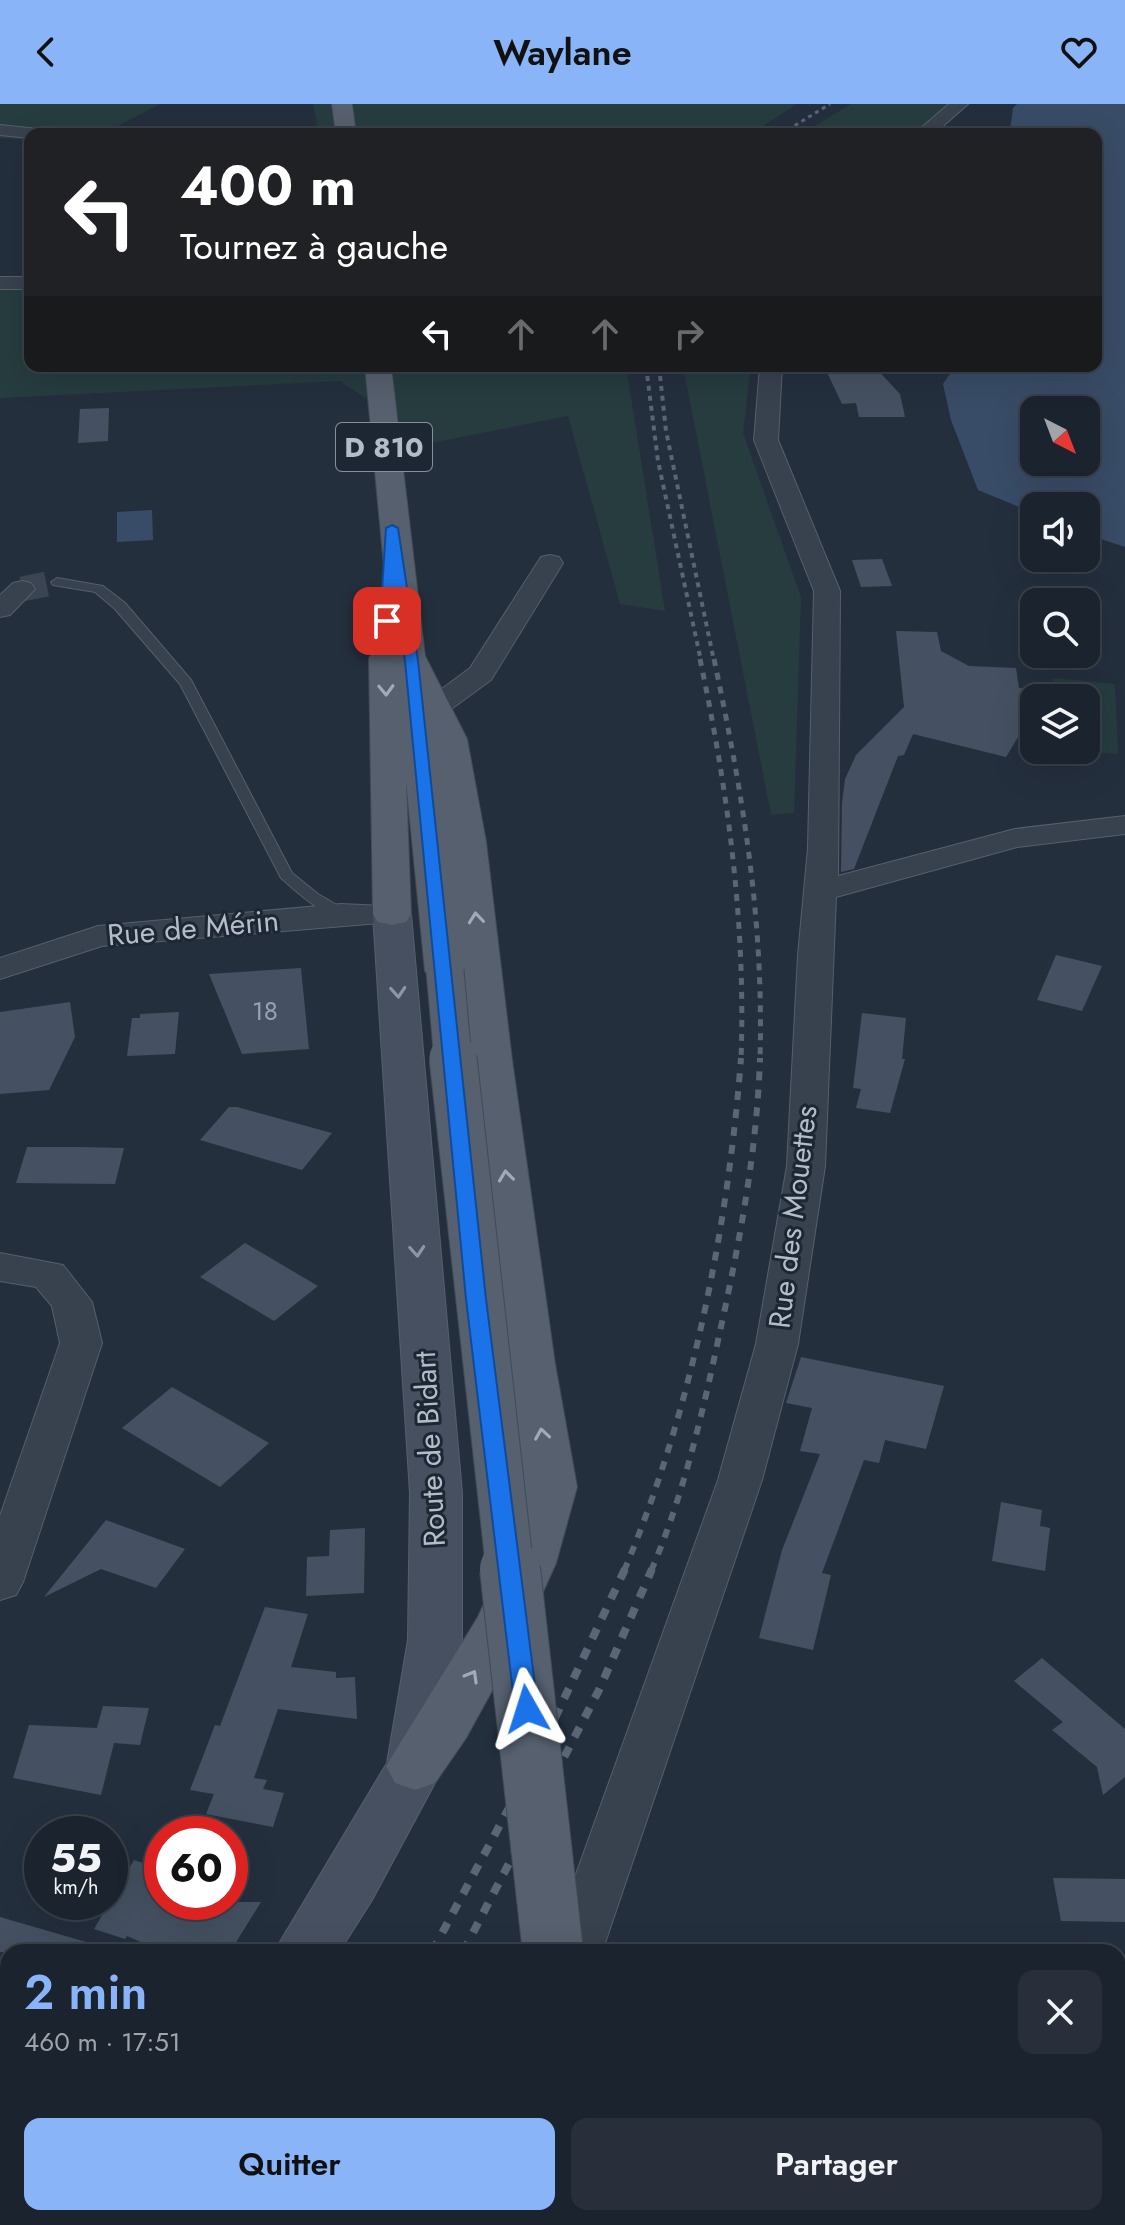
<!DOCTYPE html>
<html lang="fr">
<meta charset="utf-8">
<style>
:root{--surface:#1b232e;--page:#282f3a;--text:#f1f3f6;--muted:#a0a4aa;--line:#39404a;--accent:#8ab4f8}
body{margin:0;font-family:Jost,sans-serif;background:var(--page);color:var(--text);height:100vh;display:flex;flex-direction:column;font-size:30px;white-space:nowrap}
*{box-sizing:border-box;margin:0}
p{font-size:26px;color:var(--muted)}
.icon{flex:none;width:44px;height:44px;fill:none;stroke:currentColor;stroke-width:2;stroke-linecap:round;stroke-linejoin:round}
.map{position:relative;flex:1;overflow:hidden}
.details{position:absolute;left:0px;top:1840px;width:1126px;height:282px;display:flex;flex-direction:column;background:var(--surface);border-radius:24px 24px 0 0;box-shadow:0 8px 32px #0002,0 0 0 2px var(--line)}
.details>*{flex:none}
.banner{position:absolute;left:24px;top:24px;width:1078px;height:244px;border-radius:16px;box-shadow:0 8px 32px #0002,0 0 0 2px var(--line);background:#202124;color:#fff;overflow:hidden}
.needle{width:52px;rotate:138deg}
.buttons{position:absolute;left:1020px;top:292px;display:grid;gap:16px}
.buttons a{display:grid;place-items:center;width:80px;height:80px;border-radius:16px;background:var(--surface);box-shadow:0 8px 32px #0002,0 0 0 2px var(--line);font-size:40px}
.speed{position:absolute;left:24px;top:1712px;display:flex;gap:16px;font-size:40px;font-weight:700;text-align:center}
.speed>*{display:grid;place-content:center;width:104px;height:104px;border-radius:50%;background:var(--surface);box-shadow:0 8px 32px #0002,0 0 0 2px var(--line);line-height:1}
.speed small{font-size:20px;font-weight:400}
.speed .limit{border:12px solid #d22;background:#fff;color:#111}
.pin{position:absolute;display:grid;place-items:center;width:68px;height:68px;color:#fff;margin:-34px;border-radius:16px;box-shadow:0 4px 12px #0006}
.me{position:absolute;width:88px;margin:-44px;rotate:354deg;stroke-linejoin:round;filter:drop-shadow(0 0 6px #0008)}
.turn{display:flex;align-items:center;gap:28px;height:168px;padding:0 24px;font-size:36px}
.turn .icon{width:104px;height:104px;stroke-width:2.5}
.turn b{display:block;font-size:56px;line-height:68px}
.lanes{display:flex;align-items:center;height:76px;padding:0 24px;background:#0003;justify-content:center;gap:40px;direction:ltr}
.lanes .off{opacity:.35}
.round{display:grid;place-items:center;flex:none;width:84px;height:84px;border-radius:16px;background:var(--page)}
.overview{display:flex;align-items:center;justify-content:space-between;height:136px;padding:0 24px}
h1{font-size:48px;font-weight:600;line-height:60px;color:var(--accent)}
.cta{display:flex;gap:16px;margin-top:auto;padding:16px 24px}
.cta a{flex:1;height:92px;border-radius:16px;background:var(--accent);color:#111;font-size:32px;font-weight:600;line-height:92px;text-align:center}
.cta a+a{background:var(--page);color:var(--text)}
header{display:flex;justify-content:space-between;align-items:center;height:104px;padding:0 24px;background:var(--accent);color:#111;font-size:36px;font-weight:600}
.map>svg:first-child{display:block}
.green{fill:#263c3f}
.water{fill:#394c67;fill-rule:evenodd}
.building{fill:#455162}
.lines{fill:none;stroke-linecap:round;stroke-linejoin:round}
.minor-tunnel{stroke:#3a4453;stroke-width:25;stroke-dasharray:25 12;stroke-linecap:butt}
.service-casing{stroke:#565f6c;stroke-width:2}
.minor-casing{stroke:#565f6c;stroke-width:2}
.secondary-casing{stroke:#565f6c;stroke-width:2}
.primary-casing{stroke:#414a57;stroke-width:2}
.service{fill:#38414e;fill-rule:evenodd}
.minor{fill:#38414e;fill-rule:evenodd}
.secondary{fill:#465061;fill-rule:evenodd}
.primary{fill:#56606e;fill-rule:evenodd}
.rail-far4{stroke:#5a6575;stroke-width:3;stroke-dasharray:4 4;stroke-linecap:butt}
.rail-far3{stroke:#5a6575;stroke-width:4;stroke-dasharray:5 5;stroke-linecap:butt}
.rail-far2{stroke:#5a6575;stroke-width:5;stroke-dasharray:7 7;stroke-linecap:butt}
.rail-far1{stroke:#5a6575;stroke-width:6;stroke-dasharray:9 9;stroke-linecap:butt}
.rail{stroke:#5a6575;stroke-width:8;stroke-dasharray:11 11;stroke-linecap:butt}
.primary-bridge-far2-casing{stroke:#414a57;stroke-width:39;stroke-linecap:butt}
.primary-bridge-far1-casing{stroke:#414a57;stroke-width:49;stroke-linecap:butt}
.primary-bridge-casing{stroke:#414a57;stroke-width:62;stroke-linecap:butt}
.primary-bridge-far2{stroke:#56606e;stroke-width:37}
.primary-bridge-far1{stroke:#56606e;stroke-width:47}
.primary-bridge{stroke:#56606e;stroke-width:60}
.oneway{stroke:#a1aab7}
.oneway2{stroke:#8e96a5}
.route{fill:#1a73e8;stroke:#114b97;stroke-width:2}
.labels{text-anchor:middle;stroke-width:6;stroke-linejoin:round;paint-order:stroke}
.number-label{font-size:26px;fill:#98a1af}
.shield{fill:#1d2633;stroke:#878f9c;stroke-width:2}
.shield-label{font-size:28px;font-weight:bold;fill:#b4bcc9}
.street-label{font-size:30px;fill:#b4bcc9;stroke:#1d2633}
</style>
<header><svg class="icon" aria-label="back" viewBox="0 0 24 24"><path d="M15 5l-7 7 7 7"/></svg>Waylane<svg class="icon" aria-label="heart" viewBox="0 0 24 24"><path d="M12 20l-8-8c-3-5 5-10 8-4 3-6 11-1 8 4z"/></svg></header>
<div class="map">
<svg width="1125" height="2121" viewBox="0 0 1125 2121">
<rect width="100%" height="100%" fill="#242f3e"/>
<path class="green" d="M0 0H160L108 27 123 30H30V36L0 34Z
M313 0H797L751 30H319Z
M851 0H954L917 30H802Z
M30 173V262H626L665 507 620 500 568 312 431 339 340 277 0 294V174Z
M683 262H751L743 329 801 493 794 709 771 711Z
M1053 574 1115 580 1118 650 1053 646H1086V594H1053Z"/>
<path class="water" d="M1017 0H1125V443L1086 430V402H1034V409L978 386 951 316 943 280 955 262H1096V30H1004L1010 26 1013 4ZM1086 306V358H1034V306Z
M152 406 153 436 117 438V408Z"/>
<path class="building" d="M824 262H874L900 290 905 313H859L856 299 842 300Z
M109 304 108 337 78 339 80 305Z
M882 455 892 482 861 483 852 456Z
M896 527 937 528 941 547 969 562 1016 564 1019 584 1034 585V607L1006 653 913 630 904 651 898 652 854 765 841 768 842 699 845 675 856 651 904 603Z
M1056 851 1102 862 1082 907 1037 896Z
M301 864 309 945 242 950 209 870Z
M70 898 75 933 49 986 0 990V908Z
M179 908 175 950 127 952 132 914H140V910Z
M862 909 906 914 902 955H905L890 1009 856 1004 861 985 853 984Z
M229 1003H237L332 1029 302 1066 200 1036Z
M27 1043H78L124 1044 115 1080 16 1079Z
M245 1139 318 1182 274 1217 200 1173Z
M801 1253 944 1282 926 1345 885 1336 879 1359 864 1356 822 1469 831 1471 813 1546 759 1534 782 1446 820 1350 800 1347 812 1304 786 1299Z
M172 1283 233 1318 269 1339 220 1383 122 1324Z
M1001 1398 1042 1406 1040 1422 1050 1424 1045 1467 992 1457Z
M106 1416 185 1445 156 1484 101 1465 44 1493Z
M365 1424 364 1489 306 1492 307 1453 329 1452 330 1426Z
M265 1503 308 1510 291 1563 336 1568V1574L355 1573 357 1615 278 1605 254 1674 267 1676 263 1685 284 1689 273 1723 206 1710 214 1690 190 1686 215 1621 220 1622Z
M1042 1554 1125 1625V1673L1103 1691 1097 1663 1052 1626 1063 1618 1014 1577Z
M103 1602 149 1604 140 1641 114 1639 101 1691 13 1674 29 1621 97 1624Z
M134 1756 162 1765V1798H261L230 1848H164L127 1832 125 1835 94 1825Z
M1053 1774 1125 1775V1818L1061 1817Z
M0 1813 93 1840 91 1848H0Z"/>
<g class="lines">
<path class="minor-tunnel" d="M22 485 57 478"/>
<g class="service-casing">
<path id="service" d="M57 474 103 482 125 499 191 576 292 769 318 790 347 807 349 810 347 813C327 817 295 786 281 774L180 580 115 505 95 488 53 481 51 478Z"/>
</g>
<g class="minor-casing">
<path id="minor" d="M949 0H968L934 30H914Z
M0 21 38 25 47 30H30V34L0 31Z
M0 173H30V185H0Z
M760 262H782L778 336 840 487 838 772 1015 725 1125 712V730L1017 743 836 793 825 1062 798 1240 762 1376 602 1848H548L718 1376 756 1240 787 1062 798 851 808 744 814 487 754 336Z
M550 451 559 453 563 459 491 576 443 611 433 614 423 611 418 605 423 599 470 564 541 453Z
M22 477 31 479 35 485 10 511 0 513V491L13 479Z
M341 800 404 803 409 810 404 817 102 842 0 875V854L98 822Z
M0 1149 63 1161 92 1198 102 1239 23 1478 16 1491 0 1496V1412L60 1239 52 1202 36 1183 0 1177Z
M510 2114H568V2121H510Z"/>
</g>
<g class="secondary-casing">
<path id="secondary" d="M392 799 406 802 411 810 462 1389V1536L444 1662 372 1796 339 1848H274L387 1659 408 1536 410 1389 373 810 378 802Z
M8 2052V2114H20L0 2121V2055Z"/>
</g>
<g class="primary-casing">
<path id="primary" d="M332 0H352L356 30H336Z
M365 262H391L425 552 467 635 486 738 512 956 555 1260 577 1383 556 1459 528 1521 466 1634 435 1679 415 1686 395 1679 386 1662 478 1513 502 1459 525 1383 507 1260 462 871 459 875 445 879 431 875 425 867 406 676 411 810 406 818 392 821 378 818 373 810 369 554 374 547 392 546Z
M547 2114H615V2121H547Z"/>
</g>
<use href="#service" class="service"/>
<use href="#minor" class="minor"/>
<use href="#secondary" class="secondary"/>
<use href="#primary" class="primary"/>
<path class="rail-far4" d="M781 30 830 0"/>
<path class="rail-far3" d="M646 262 658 357 701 557
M659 262 666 327 714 557"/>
<path class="rail-far2" d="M700 555C728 688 746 820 741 956
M714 555C743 692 764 815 760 956"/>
<path class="rail-far1" d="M624 1467C691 1309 728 1125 741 954
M651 1467C683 1393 702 1312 719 1232 739 1141 757 1048 760 954"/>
<path class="rail" d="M432 1848 540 1646 625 1465
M463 1848 599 1586 652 1465
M266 2121 270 2114
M298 2121 302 2114"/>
<g class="primary-bridge-far2-casing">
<path id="primary-bridge-far2" d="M445 867 453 956"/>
</g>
<g class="primary-bridge-far1-casing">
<path id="primary-bridge-far1" d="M453 954 510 1467"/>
</g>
<g class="primary-bridge-casing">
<path id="primary-bridge" d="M510 1465 553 1848"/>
</g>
<use href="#primary-bridge-far2" class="primary-bridge-far2"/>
<use href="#primary-bridge-far1" class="primary-bridge-far1"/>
<use href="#primary-bridge" class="primary-bridge"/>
</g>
<defs><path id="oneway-chevron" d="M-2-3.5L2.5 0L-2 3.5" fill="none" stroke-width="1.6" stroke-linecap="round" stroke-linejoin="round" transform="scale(2)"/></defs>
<g class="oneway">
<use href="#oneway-chevron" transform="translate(386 586) rotate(88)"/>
<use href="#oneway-chevron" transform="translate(476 814) rotate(-96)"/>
<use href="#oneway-chevron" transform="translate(506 1072) rotate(-97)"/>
<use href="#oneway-chevron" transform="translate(542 1330) rotate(-99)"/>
<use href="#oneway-chevron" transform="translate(472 1572) rotate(-60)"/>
</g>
<g class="oneway2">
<use href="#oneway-chevron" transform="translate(398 888) rotate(86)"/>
<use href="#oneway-chevron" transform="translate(417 1147) rotate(86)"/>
</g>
<path class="route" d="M392 421 398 424 418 557 486 1195 538 1605 535 1612 527 1614 518 1612 515 1605 466 1195 405 557 395 487 393 517 387 521 380 517 386 424Z"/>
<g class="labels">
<g class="number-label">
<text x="265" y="916">18</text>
</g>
<rect class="shield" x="336" y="319" width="96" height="48" rx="6"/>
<g class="shield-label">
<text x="384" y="353">D 810</text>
</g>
<g class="street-label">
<text transform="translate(193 824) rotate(-5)" y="10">Rue de Mérin</text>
<text transform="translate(793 1113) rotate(-83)" y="10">Rue des Mouettes</text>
<text transform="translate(430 1345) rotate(-93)" y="10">Route de Bidart</text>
</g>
</g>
</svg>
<div class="buttons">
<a><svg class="needle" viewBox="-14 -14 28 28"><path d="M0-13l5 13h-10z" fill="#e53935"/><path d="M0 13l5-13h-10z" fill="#a0a4aa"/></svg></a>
<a><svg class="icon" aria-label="sound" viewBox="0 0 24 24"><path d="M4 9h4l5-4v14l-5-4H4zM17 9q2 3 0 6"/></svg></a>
<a><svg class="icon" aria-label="search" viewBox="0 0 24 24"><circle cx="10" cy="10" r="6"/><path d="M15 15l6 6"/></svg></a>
<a><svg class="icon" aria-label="layers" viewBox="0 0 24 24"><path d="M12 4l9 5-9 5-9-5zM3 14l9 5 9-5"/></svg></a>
</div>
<div class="speed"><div>55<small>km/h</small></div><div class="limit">60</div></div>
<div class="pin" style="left:387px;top:517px;background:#d93025"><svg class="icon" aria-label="arrive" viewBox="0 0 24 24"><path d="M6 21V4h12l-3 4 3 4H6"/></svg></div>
<svg class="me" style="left:527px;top:1605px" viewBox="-20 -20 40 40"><path d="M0-17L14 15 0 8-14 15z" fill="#1a73e8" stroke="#fff" stroke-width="4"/></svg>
<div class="banner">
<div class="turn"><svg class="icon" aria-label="left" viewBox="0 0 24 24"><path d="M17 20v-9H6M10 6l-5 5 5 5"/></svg><div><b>400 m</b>Tournez à gauche</div></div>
<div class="lanes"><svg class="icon" aria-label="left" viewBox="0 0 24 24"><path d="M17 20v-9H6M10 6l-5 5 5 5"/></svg><svg class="icon off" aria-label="ahead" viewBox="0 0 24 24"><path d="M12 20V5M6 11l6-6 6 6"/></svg><svg class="icon off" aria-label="ahead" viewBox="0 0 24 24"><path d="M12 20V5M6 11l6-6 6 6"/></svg><svg class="icon off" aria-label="right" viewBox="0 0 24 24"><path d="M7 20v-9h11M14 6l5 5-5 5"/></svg></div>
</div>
<section class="details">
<div class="overview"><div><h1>2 min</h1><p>460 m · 17:51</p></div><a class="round"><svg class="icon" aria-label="close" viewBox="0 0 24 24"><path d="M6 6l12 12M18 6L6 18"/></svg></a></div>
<div class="cta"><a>Quitter</a><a>Partager</a></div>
</section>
</div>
